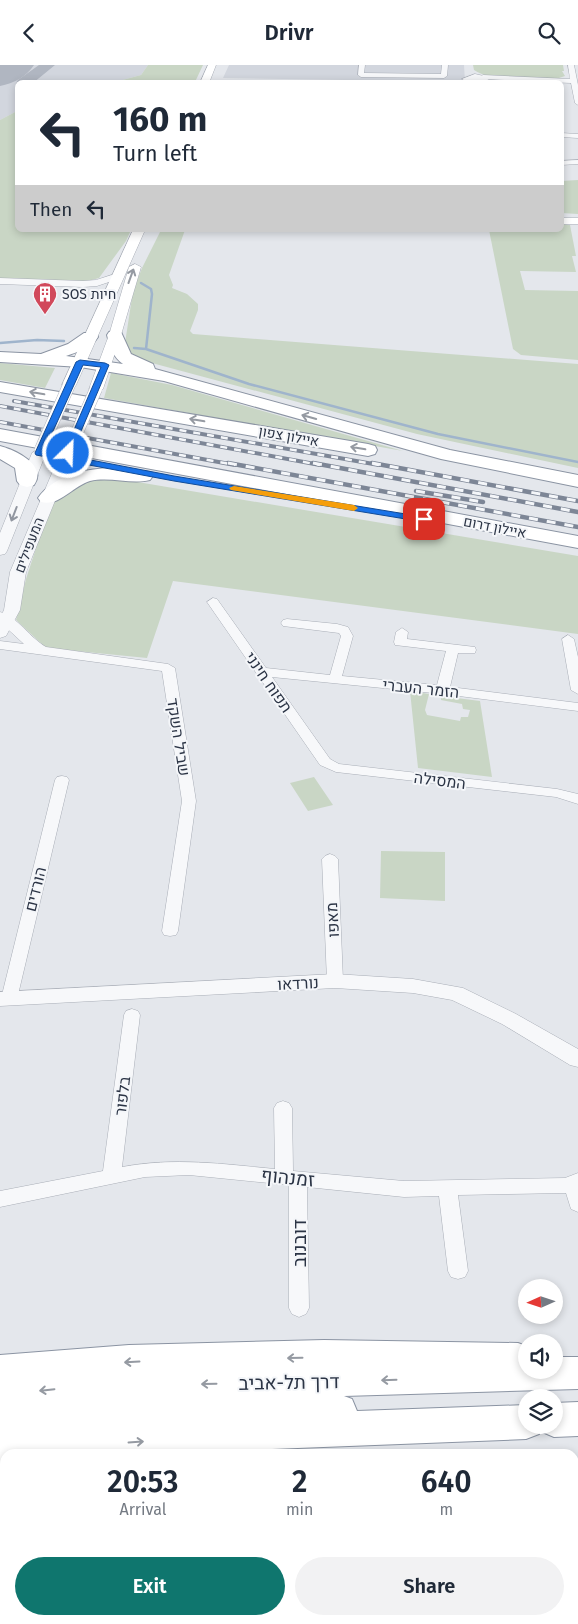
<!DOCTYPE html>
<meta charset="utf-8">
<style>
:root{--surface:#fff;--page:#f2f2f3;--text:#1f2937;--muted:#747a83;--accent:#0f766e}
body{margin:0;font-family:"Fira Sans",Heebo,sans-serif;background:var(--page);color:var(--text);height:100vh;display:flex;flex-direction:column;font-size:19px;white-space:nowrap}
*{box-sizing:border-box;margin:0}
p{font-size:16px;color:var(--muted)}
.icon{flex:none;width:28px;height:28px;fill:none;stroke:currentColor;stroke-width:2;stroke-linecap:round;stroke-linejoin:round}
.map{position:relative;flex:1;overflow:hidden}
.sheet{position:absolute;left:0px;top:1384px;width:579px;height:176px;display:flex;flex-direction:column;background:var(--surface);border-radius:15px 15px 0 0;box-shadow:0 2px 8px #0003}
.sheet>*{flex:none}
.top-card{position:absolute;left:15px;top:15px;width:549px;height:152px;border-radius:8px;box-shadow:0 2px 8px #0003;background:#fff;color:var(--text);overflow:hidden}
.needle{width:32px;rotate:267deg}
.controls{position:absolute;left:518px;top:1214px;display:grid;gap:10px}
.controls a{display:grid;place-items:center;width:45px;height:45px;border-radius:50%;background:var(--surface);box-shadow:0 2px 8px #0003;font-size:25px}
.pin{position:absolute;display:grid;place-items:center;width:42px;height:42px;color:#fff;margin:-21px;border-radius:10px;box-shadow:0 2px 8px #0006}
.me{position:absolute;width:55px;margin:-28px;rotate:24deg;stroke-linejoin:round;filter:drop-shadow(0 0 4px #0008)}
.turn{display:flex;align-items:center;gap:18px;height:105px;padding:0 15px;font-size:22px}
.turn .icon{width:65px;height:65px;stroke-width:2.5}
.turn b{display:block;font-size:35px;line-height:42px}
.then{display:flex;align-items:center;height:48px;padding:0 15px;background:#0003;gap:10px;font-size:19px}
.eta{display:flex;justify-content:space-evenly;align-items:center;height:85px;text-align:center}
.eta b{font-size:30px;font-weight:600;line-height:35px}
.cta{display:flex;gap:10px;margin-top:auto;padding:10px 15px}
.cta a{flex:1;height:58px;border-radius:30px;background:var(--accent);color:#fff;font-size:20px;font-weight:600;line-height:58px;text-align:center}
.cta a+a{background:var(--page);color:var(--text)}
header{display:flex;justify-content:space-between;align-items:center;height:65px;padding:0 15px;background:var(--surface);font-size:22px;font-weight:600}
.map>svg:first-child{display:block}
.built{fill:#d2d6de}
.green{fill:#c9d6c5}
.lines{fill:none;stroke-linecap:round;stroke-linejoin:round}
.stream{stroke:#9fb4cc;stroke-width:2.5}
.taxiway{fill:#b0b6c1;fill-rule:evenodd}
.runway{fill:#b0b6c1;fill-rule:evenodd}
.minor-casing{stroke:#a9aeb7;stroke-width:1}
.tertiary-casing{stroke:#a9aeb7;stroke-width:1}
.secondary-casing{stroke:#a9aeb7;stroke-width:1}
.motorway-casing{stroke:#8b94a3;stroke-width:2}
.minor{fill:#f7f8fa;fill-rule:evenodd}
.tertiary{fill:#f7f8fa;fill-rule:evenodd}
.secondary{fill:#fff;fill-rule:evenodd}
.motorway{fill:#fff;fill-rule:evenodd}
.rail-far1-casing{stroke:#7d8696;stroke-width:4}
.rail-casing{stroke:#7d8696;stroke-width:4.5}
.rail-far1{stroke:#f4f6f9;stroke-width:2.5;stroke-dasharray:7;stroke-linecap:butt}
.rail{stroke:#f4f6f9;stroke-width:3;stroke-dasharray:9;stroke-linecap:butt}
.secondary-bridge-casing{stroke:#a9aeb7;stroke-width:13;stroke-linecap:butt}
.secondary-bridge{stroke:#fff;stroke-width:12}
.oneway{stroke:#959aa2}
.oneway2{stroke:#9196a0}
.route{fill:#1a73e8;stroke:#114b97}
.slow{fill:#f59e0b}
.labels{text-anchor:middle;stroke-width:4;stroke-linejoin:round;paint-order:stroke}
.far-poi-label{font-size:14px;fill:#2b3445;stroke:#f4f6f9;text-anchor:start}
.far-street-label{font-size:14px;fill:#2b3445;stroke:#f4f6f9}
.street-label{font-size:16px;fill:#2b3445;stroke:#f4f6f9}
.near-street-label{font-size:19px;fill:#2b3445;stroke:#f4f6f9}
</style>
<header><svg class="icon" aria-label="back" viewBox="0 0 24 24"><path d="M15 5l-7 7 7 7"/></svg>Drivr<svg class="icon" aria-label="search" viewBox="0 0 24 24"><circle cx="10" cy="10" r="6"/><path d="M15 15l6 6"/></svg></header>
<div class="map">
<svg width="578" height="1559" viewBox="0 0 578 1559">
<rect width="100%" height="100%" fill="#e4e7ec"/>
<path class="built" d="M0 0H148L141 10 115 17 18 18 17 46 0 55Z
M229 0H464L465 17 223 13Z"/>
<path class="green" d="M148 0H203L195 17H115L141 10Z
M473 0H563L564 6H562L565 11 559 13C536 13 493 18 474 5Z
M17 46 18 165H131L126 176 99 213 88 216 0 215V55Z
M578 115V149L561 148V116Z
M561 159 570 160 576 191H572L576 207 520 206 525 225 578 226V295L521 290 513 284 489 165H561Z
M161 165H185L169 210 173 220 172 223 187 229 198 239V245L190 266 193 269 578 299V403L417 369 137 294 126 285 125 278 133 226 142 203Z
M0 298 55 303 45 323 0 315Z
M111 308 172 320 403 386 104 333Z
M102 411 578 491V569L173 516 147 593 46 583 16 555 26 514 52 434 63 424Z
M410 626 429 629 425 645 427 650 460 656 461 652H468L470 645 463 644 462 639 441 635V631L480 636 492 712 418 703Z
M314 712 333 740 308 746 290 718Z
M381 786 445 787V836L380 833Z"/>
<g class="lines">
<path class="stream" d="M141 218 151 224 152 229 146 284
M0 278 37 275 64 276
M134 283 146 284 249 319 438 369 578 397"/>
<path class="taxiway" d="M39 0H55L33 18H18V21L16 18 18 15Z"/>
<path class="runway" d="M0 0H34C26 12 14 18 0 21Z"/>
<g class="minor-casing">
<path id="minor" d="M359 0H365L364 8 441 9 442 0H448L447 11 444 13 361 12 358 10Z
M568 0H574L578 20V40L575 38 571 18 483 14 480 12 483 10 570 14Z
M561 68 578 69V73L561 72Z
M578 95V99L561 100V96Z
M118 208 122 211 121 213 97 221 83 222 0 219V213L83 216 96 215Z
M213 533 217 534 266 603 330 610 341 571 339 568 283 561 281 558 283 555 287 554 337 559 348 562 353 571 342 611 437 620 446 586 395 580 394 577 396 567 402 563 408 567 407 574 475 582 476 585 475 588H458L450 622 578 638V646L443 629 272 612 330 694 339 699 557 724 578 729V739L556 732 336 707 320 700 207 537Z
M0 547C18 552 30 573 46 582L168 599 175 603 196 736 178 866 176 870 170 871 164 870 162 866 182 736 162 606 0 584V576L24 579 0 557Z
M568 570 574 574 578 592V629L571 625 562 574Z
M62 711 67 712 69 715 17 934 15 938 9 940 3 938 1 934 55 715 57 712Z
M330 789 335 791 338 794 343 916 341 920 335 922 329 920 327 916 322 794 325 791Z
M132 944 138 946 140 950 122 1102C174 1092 223 1099 275 1104L274 1043 277 1038 283 1036 289 1038 292 1043 293 1106 404 1116 565 1113 578 1108V1147L571 1144 566 1128 458 1130 468 1206 465 1212 458 1214 451 1212 448 1206 439 1131 404 1132 307 1122 309 1243 306 1249 299 1252 292 1249 289 1243V1120L189 1110 145 1112 0 1142V1126L103 1106 124 950 126 946Z
M0 1490 5 1491V1513L0 1512Z
M545 1555H569V1559H545Z"/>
</g>
<g class="tertiary-casing">
<path id="tertiary" d="M475 9 488 12 489 14C482 19 469 19 462 14Z
M39 384 46 388 7 486 5 489 0 490V468L32 388Z
M65 390 72 394 26 507 20 545 6 571 0 573V553L4 545 10 507 58 394Z
M335 909 413 914 463 923 516 949 578 984V1002L570 1000 502 959 452 935 413 928 335 923 0 941V927Z"/>
</g>
<g class="secondary-casing">
<path id="secondary" d="M208 0H216L209 18H200Z
M561 153H578V159H561Z
M133 165H145L76 320 74 323H64L62 320Z
M135 199 141 202 121 270 103 324 96 328 91 327 89 324 109 270 129 202Z"/>
</g>
<g class="motorway-casing">
<path id="motorway" d="M115 265 121 267 131 289 153 299 155 304 450 385 578 410V422L441 394 164 316 80 302 0 297V287L41 289 68 279 84 268H96L98 272C91 283 77 287 66 291L123 299C113 292 110 282 107 270L109 267Z
M0 317 368 379 375 381 377 385 375 389 368 391 0 327Z
M0 364 578 471V483L0 376Z
M0 381C15 385 48 400 34 420L27 422 20 420 17 416 15 403 0 394Z
M115 403 150 407 153 411 150 415C131 420 110 411 90 416 73 421 59 442 41 437L38 433C54 410 88 403 115 403Z
M324 1275 518 1278 526 1281V1305H554V1292H578V1324L344 1331 352 1334 357 1346 526 1340V1360H554V1338L578 1337V1371L554 1372 540 1366 539 1369 526 1374 272 1384 217 1389H5V1406L0 1407V1290L129 1280Z"/>
</g>
<use href="#minor" class="minor"/>
<use href="#tertiary" class="tertiary"/>
<use href="#secondary" class="secondary"/>
<use href="#motorway" class="motorway"/>
<g class="rail-far1-casing">
<path id="rail-far1" d="M14 336 379 400
M0 341 320 400
M0 357 235 400"/>
</g>
<g class="rail-casing">
<path id="rail" d="M228 398 578 462
M313 398 578 447
M372 398 578 436
M416 426 483 437"/>
</g>
<use href="#rail-far1" class="rail-far1"/>
<use href="#rail" class="rail"/>
<g class="secondary-bridge-casing">
<path id="secondary-bridge" d="M41 384 69 320
M68 388 96 324"/>
</g>
<use href="#secondary-bridge" class="secondary-bridge"/>
</g>
<defs><path id="oneway-shaft" d="M-6 0H5M1.5-3L5.5 0L1.5 3" fill="none" stroke-width="1.6" stroke-linecap="round" stroke-linejoin="round" transform="scale(1.25)"/></defs>
<g class="oneway">
<use href="#oneway-shaft" transform="translate(131 211) rotate(-70)"/>
<use href="#oneway-shaft" transform="translate(37 328) rotate(-170)"/>
<use href="#oneway-shaft" transform="translate(309 352) rotate(-164)"/>
<use href="#oneway-shaft" transform="translate(197 355) rotate(-170)"/>
<use href="#oneway-shaft" transform="translate(358 383) rotate(-170)"/>
<use href="#oneway-shaft" transform="translate(295 1293) rotate(179)"/>
<use href="#oneway-shaft" transform="translate(132 1297) rotate(177)"/>
<use href="#oneway-shaft" transform="translate(389 1315) rotate(178)"/>
<use href="#oneway-shaft" transform="translate(209 1319) rotate(179)"/>
<use href="#oneway-shaft" transform="translate(47 1325) rotate(174)"/>
<use href="#oneway-shaft" transform="translate(136 1377) rotate(-4)"/>
</g>
<use class="oneway2" href="#oneway-shaft" transform="translate(14 449) rotate(111)"/>
<path class="route" d="M80 295 105 298 109 300 71 390 64 388 101 302 83 300 44 386 174 411 424 452 428 454 424 457 174 416 36 390 35 388 76 297Z"/>
<path class="slow" d="M234 421 354 440 358 443 354 446 231 425 229 423Z"/>
<defs>
<g id="building-pin" transform="scale(1.25)"><path d="M0 17L-7.5 6A9.5 9.5 0 1 1 7.5 6Z" fill="#d1495b" stroke="#f4f6f9"/><path d="M-4-6H4V6H1V3H-1V6H-4ZM-2.5-4.3h1.7v1.8h-1.7ZM.8-4.3h1.7v1.8H.8ZM-2.5-1h1.7V.8h-1.7ZM.8-1h1.7V.8H.8Z" fill="#fff"/></g>
</defs>
<g fill-rule="evenodd">
<use href="#building-pin" x="45" y="229"/>
</g>
<g class="labels">
<g class="far-poi-label">
<text x="62" y="234">SOS חיות</text>
</g>
<g class="far-street-label">
<text transform="translate(289 371) rotate(10)" y="5">איילון צפון</text>
<text transform="translate(495 462) rotate(11)" y="5">איילון דרום</text>
<text transform="translate(29 480) rotate(-69)" y="5">המעפילים</text>
</g>
<g class="street-label">
<text transform="translate(269 617) rotate(55)" y="6">תפוח חינני</text>
<text transform="translate(421 623) rotate(6)" y="6">הזמר העברי</text>
<text transform="translate(179 672) rotate(81)" y="6">שביל השקד</text>
<text transform="translate(440 715) rotate(7)" y="6">המסילה</text>
<text transform="translate(35 824) rotate(-76)" y="6">הורדים</text>
<text transform="translate(332 855) rotate(-93)" y="6">מאפו</text>
<text transform="translate(298 918) rotate(-3)" y="6">נורדאו</text>
<text transform="translate(122 1031) rotate(-83)" y="6">בלפור</text>
</g>
<g class="near-street-label">
<text transform="translate(288 1112) rotate(6)" y="7">זמנהוף</text>
<text transform="translate(299 1178) rotate(-90)" y="7">דובנוב</text>
<text transform="translate(289 1317) rotate(-1)" y="7">דרך תל-אביב</text>
</g>
</g>
</svg>
<div class="controls">
<a><svg class="needle" viewBox="-14 -14 28 28"><path d="M0-13l5 13h-10z" fill="#e53935"/><path d="M0 13l5-13h-10z" fill="#747a83"/></svg></a>
<a><svg class="icon" aria-label="sound" viewBox="0 0 24 24"><path d="M4 9h4l5-4v14l-5-4H4zM17 9q2 3 0 6"/></svg></a>
<a><svg class="icon" aria-label="layers" viewBox="0 0 24 24"><path d="M12 4l9 5-9 5-9-5zM3 14l9 5 9-5"/></svg></a>
</div>
<div class="pin" style="left:424px;top:454px;background:#d93025"><svg class="icon" aria-label="arrive" viewBox="0 0 24 24"><path d="M6 21V4h12l-3 4 3 4H6"/></svg></div>
<svg class="me" style="left:68px;top:388px" viewBox="-20 -20 40 40"><circle r="17" fill="#1a73e8" stroke="#fff" stroke-width="3"/><path d="M0-11L8 9 0 5-8 9z" fill="#fff"/></svg>
<div class="top-card">
<div class="turn"><svg class="icon" aria-label="left" viewBox="0 0 24 24"><path d="M17 20v-9H6M10 6l-5 5 5 5"/></svg><div><b>160 m</b>Turn left</div></div>
<div class="then">Then<svg class="icon" aria-label="left" viewBox="0 0 24 24"><path d="M17 20v-9H6M10 6l-5 5 5 5"/></svg></div>
</div>
<section class="sheet">
<div class="eta">
<div><b>20:53</b><p>Arrival</p></div>
<div><b>2</b><p>min</p></div>
<div><b>640</b><p>m</p></div>
</div>
<div class="cta"><a>Exit</a><a>Share</a></div>
</section>
</div>
